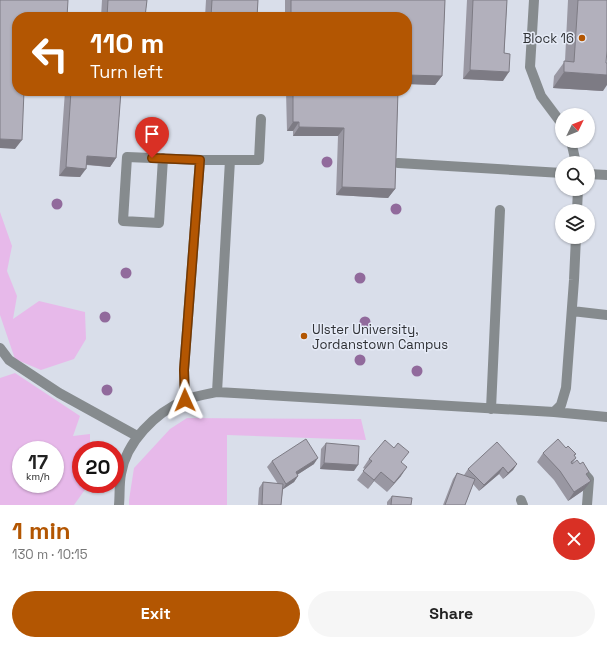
<!DOCTYPE html>
<meta charset="utf-8">
<style>
:root{--surface:#fff;--page:#f6f6f6;--text:#222;--muted:#767676;--accent:#b35602}
body{margin:0;font-family:"Space Grotesk",sans-serif;background:var(--page);color:var(--text);height:100vh;display:flex;flex-direction:column;font-size:15px;white-space:nowrap}
*{box-sizing:border-box;margin:0}
p{font-size:13px;color:var(--muted)}
.icon{flex:none;width:22px;height:22px;fill:none;stroke:currentColor;stroke-width:2;stroke-linecap:round;stroke-linejoin:round}
.map{position:relative;height:505px;overflow:hidden}
.details{display:flex;flex-direction:column;background:var(--surface);flex:1}
.details>*{flex:none}
.top-card{position:absolute;left:12px;top:12px;width:400px;height:84px;border-radius:16px;box-shadow:0 1px 3px #0004;background:#b35602;color:#fff;overflow:hidden}
.needle{width:26px;rotate:47deg}
.tools{position:absolute;left:555px;top:108px;display:grid;gap:8px}
.tools a{display:grid;place-items:center;width:40px;height:40px;border-radius:50%;background:var(--surface);box-shadow:0 1px 3px #0004;font-size:20px}
.speed{position:absolute;left:12px;top:441px;display:flex;gap:8px;font-size:20px;font-weight:700;text-align:center}
.speed>*{display:grid;place-content:center;width:52px;height:52px;border-radius:50%;background:var(--surface);box-shadow:0 1px 3px #0004;line-height:1}
.speed small{font-size:10px;font-weight:400}
.speed .limit{border:6px solid #d22;background:#fff;color:#111}
.pin{position:absolute;display:grid;place-items:center;width:34px;height:34px;color:#fff;margin:-41px -17px;border-radius:50% 50% 50% 0;rotate:-45deg;box-shadow:0 0 4px #0007}
.pin .icon{rotate:45deg}
.me{position:absolute;width:44px;margin:-22px;rotate:359deg;stroke-linejoin:round;filter:drop-shadow(0 0 3px #0008)}
.turn{display:flex;align-items:center;gap:14px;height:84px;padding:0 12px;font-size:18px}
.turn .icon{width:52px;height:52px;stroke-width:2.5}
.turn b{display:block;font-size:28px;line-height:34px}
.round{display:grid;place-items:center;flex:none;width:42px;height:42px;border-radius:21px;background:var(--page)}
.overview{display:flex;align-items:center;justify-content:space-between;height:68px;padding:0 12px}
h1{font-size:24px;font-weight:600;line-height:30px;color:var(--accent)}
.cta{display:flex;gap:8px;margin-top:auto;padding:8px 12px}
.cta a{flex:1;height:46px;border-radius:24px;background:var(--accent);color:#fff;font-size:16px;font-weight:600;line-height:46px;text-align:center}
.cta a+a{background:var(--page);color:var(--text)}
.map>svg:first-child{display:block}
.green{fill:#e7b9ea;fill-rule:evenodd}
.lines{fill:none;stroke-linecap:round;stroke-linejoin:round}
.minor{stroke:#868b8e;stroke-width:10}
.tree{fill:#916a9c}
.wall{fill:#9997a2}
.shaded-wall{fill:#7d7b84}
.building{fill:#b2b0bc;stroke:#7d7b84}
.route-casing{stroke:#743801;stroke-width:10}
.route{stroke:#b35602;stroke-width:7}
.poi-dot{fill:#b35602;stroke:#e6ebf7;stroke-width:1.5}
.labels{text-anchor:middle;stroke-width:3;stroke-linejoin:round;paint-order:stroke}
.poi-label{font-size:13px;fill:#2f3135;stroke:#e6ebf7;text-anchor:end}
</style>
<div class="map">
<svg width="607" height="505" viewBox="0 0 607 505">
<rect width="100%" height="100%" fill="#d9deea"/>
<path class="green" d="M0 212 12 246 7 271 17 296 13 319 39 301 85 312 86 339 74 359 41 370 15 359 0 315Z
M15 373 80 416 73 436 90 434V450H81V484H89L74 505H0V378ZM21 450H55V484H21Z
M187 418 361 419 366 440 227 435V505H129V500L134 468 170 429Z"/>
<g class="lines">
<path class="minor" d="M534 0 530 67 541 96 562 124
M571 141 576 163
M163 158 159 223 123 221 127 157 200 160H259L261 119
M398 163 562 173
M588 174 607 175
M577 211 578 189
M572 311 607 315
M0 348 9 360 59 393 137 436
M217 392 230 160
M185 400 184 370 200 160
M491 409 500 210
M554 412 607 417
M582 471 589 479 587 505
M521 500 523 505
M119 505C120 495 119 484 121 474 126 442 155 413 185 400 195 396 207 394 217 392L554 412 561 405 566 388 574 280 576 237"/>
</g>
<g class="tree">
<circle cx="327" cy="162" r="5.5"/>
<circle cx="57" cy="204" r="5.5"/>
<circle cx="396" cy="209" r="5.5"/>
<circle cx="126" cy="273" r="5.5"/>
<circle cx="360" cy="278" r="5.5"/>
<circle cx="105" cy="317" r="5.5"/>
<circle cx="365" cy="322" r="5.5"/>
<circle cx="360" cy="360" r="5.5"/>
<circle cx="417" cy="371" r="5.5"/>
<circle cx="107" cy="390" r="5.5"/>
</g>
<path class="wall" d="M102 0H147L145 17H101Z
M206 0H258L257 17H205Z
M285 0H445L442 76 435 85 407 84V17H285Z
M467 0H507L503 81 463 79Z
M568 0H607L603 91 553 88 554 76 565 61Z
M65 91H121L116 158 110 167 86 165 80 177 59 176Z
M286 91H398L395 189 388 198 336 195 338 136H293V131H287Z
M326 443 354 471 320 469 321 449Z
M566 448 576 454 574 456 576 458 572 464 587 475 584 490 568 501 554 480 537 462 543 453Z
M369 459 402 463 401 476 387 492 374 481 368 489 357 480 365 469 363 468Z
M272 461 314 464 297 475 298 476 294 482 283 489 281 505H258L259 488 263 482 278 484 267 467Z
M517 464 513 470 503 479 499 474 479 491 473 484 465 505H443L453 479 457 473 465 476 464 475 468 469Z
M392 496 411 505H387V502Z"/>
<path class="shaded-wall" d="M470 70 509 72 503 81 463 79Z
M564 72 607 75V85L603 91 553 88Z
M407 75 442 76 435 85 407 84Z
M293 122H299L293 131H287Z
M299 127 344 128 338 136H293Z
M0 139 22 140 15 149 0 148Z
M87 156 116 158 110 167 81 164Z
M66 167 86 169 80 177 59 176Z
M342 187 395 189 388 198 336 195Z
M318 458 314 464 292 478 296 472Z
M324 463 358 465 354 471 320 469Z
M517 464 513 470 503 479 508 473Z
M407 467 401 476 387 492 394 483Z
M503 467 499 474 479 491 484 485Z
M381 472 374 481 368 489 374 480Z
M298 476 294 482 282 490 286 484Z
M591 481 584 490 568 501 574 492Z"/>
<path class="building" d="M0 0H68L67 17H17V91H24L22 140 0 139Z
M108 0H147L145 17H107Z
M212 0H258L257 17H211Z
M291 0H445L442 76 407 75V17H291Z
M473 0H507L504 53 510 54 509 72 470 70Z
M578 0H607V50L606 63H607V75L564 72V61L574 62Z
M71 91H121L116 158 87 156 86 169 66 167Z
M293 91H398L395 189 342 187 344 128 299 127V122H293Z
M306 439 318 458 296 472 298 476 286 484 272 461Z
M558 439 566 448 568 446 576 454 574 455 576 458 571 462 572 464 577 460 580 464 583 462 589 472 586 474 591 481 574 492 560 471 543 453Z
M385 440 394 448 398 443 409 452 401 462 407 467 394 483 381 472 374 480 363 471 372 461 369 459Z
M497 442 517 464 508 473 503 467 484 485 468 469Z
M326 443 359 446 358 465 324 463Z
M457 473 475 479 465 505H445Z
M263 482 283 484 281 505H262Z
M392 496 412 498 411 505H391Z"/>
<g class="lines">
<g class="route-casing">
<path id="route" d="M152 158 200 160 184 370 185 400"/>
</g>
<use href="#route" class="route"/>
</g>
<g class="poi-dot">
<circle cx="582" cy="38" r="4"/>
<circle cx="304" cy="336" r="4"/>
</g>
<g class="labels">
<g class="poi-label">
<text x="574" y="43">Block 16</text>
<text x="312" y="334" text-anchor="start">Ulster University,<tspan x="312" dy="15">Jordanstown Campus</tspan></text>
</g>
</g>
</svg>
<div class="tools">
<a><svg class="needle" viewBox="-14 -14 28 28"><path d="M0-13l5 13h-10z" fill="#e53935"/><path d="M0 13l5-13h-10z" fill="#767676"/></svg></a>
<a><svg class="icon" aria-label="search" viewBox="0 0 24 24"><circle cx="10" cy="10" r="6"/><path d="M15 15l6 6"/></svg></a>
<a><svg class="icon" aria-label="layers" viewBox="0 0 24 24"><path d="M12 4l9 5-9 5-9-5zM3 14l9 5 9-5"/></svg></a>
</div>
<div class="speed"><div>17<small>km/h</small></div><div class="limit">20</div></div>
<div class="pin" style="left:152px;top:158px;background:#d93025"><svg class="icon" aria-label="arrive" viewBox="0 0 24 24"><path d="M6 21V4h12l-3 4 3 4H6"/></svg></div>
<svg class="me" style="left:185px;top:400px" viewBox="-20 -20 40 40"><path d="M0-17L14 15 0 8-14 15z" fill="#b35602" stroke="#fff" stroke-width="4"/></svg>
<div class="top-card">
<div class="turn"><svg class="icon" aria-label="left" viewBox="0 0 24 24"><path d="M17 20v-9H6M10 6l-5 5 5 5"/></svg><div><b>110 m</b>Turn left</div></div>
</div>
</div>
<section class="details">
<div class="overview"><div><h1>1 min</h1><p>130 m · 10:15</p></div><a class="round" style="background:#d93025;color:#fff"><svg class="icon" aria-label="close" viewBox="0 0 24 24"><path d="M6 6l12 12M18 6L6 18"/></svg></a></div>
<div class="cta"><a>Exit</a><a>Share</a></div>
</section>
